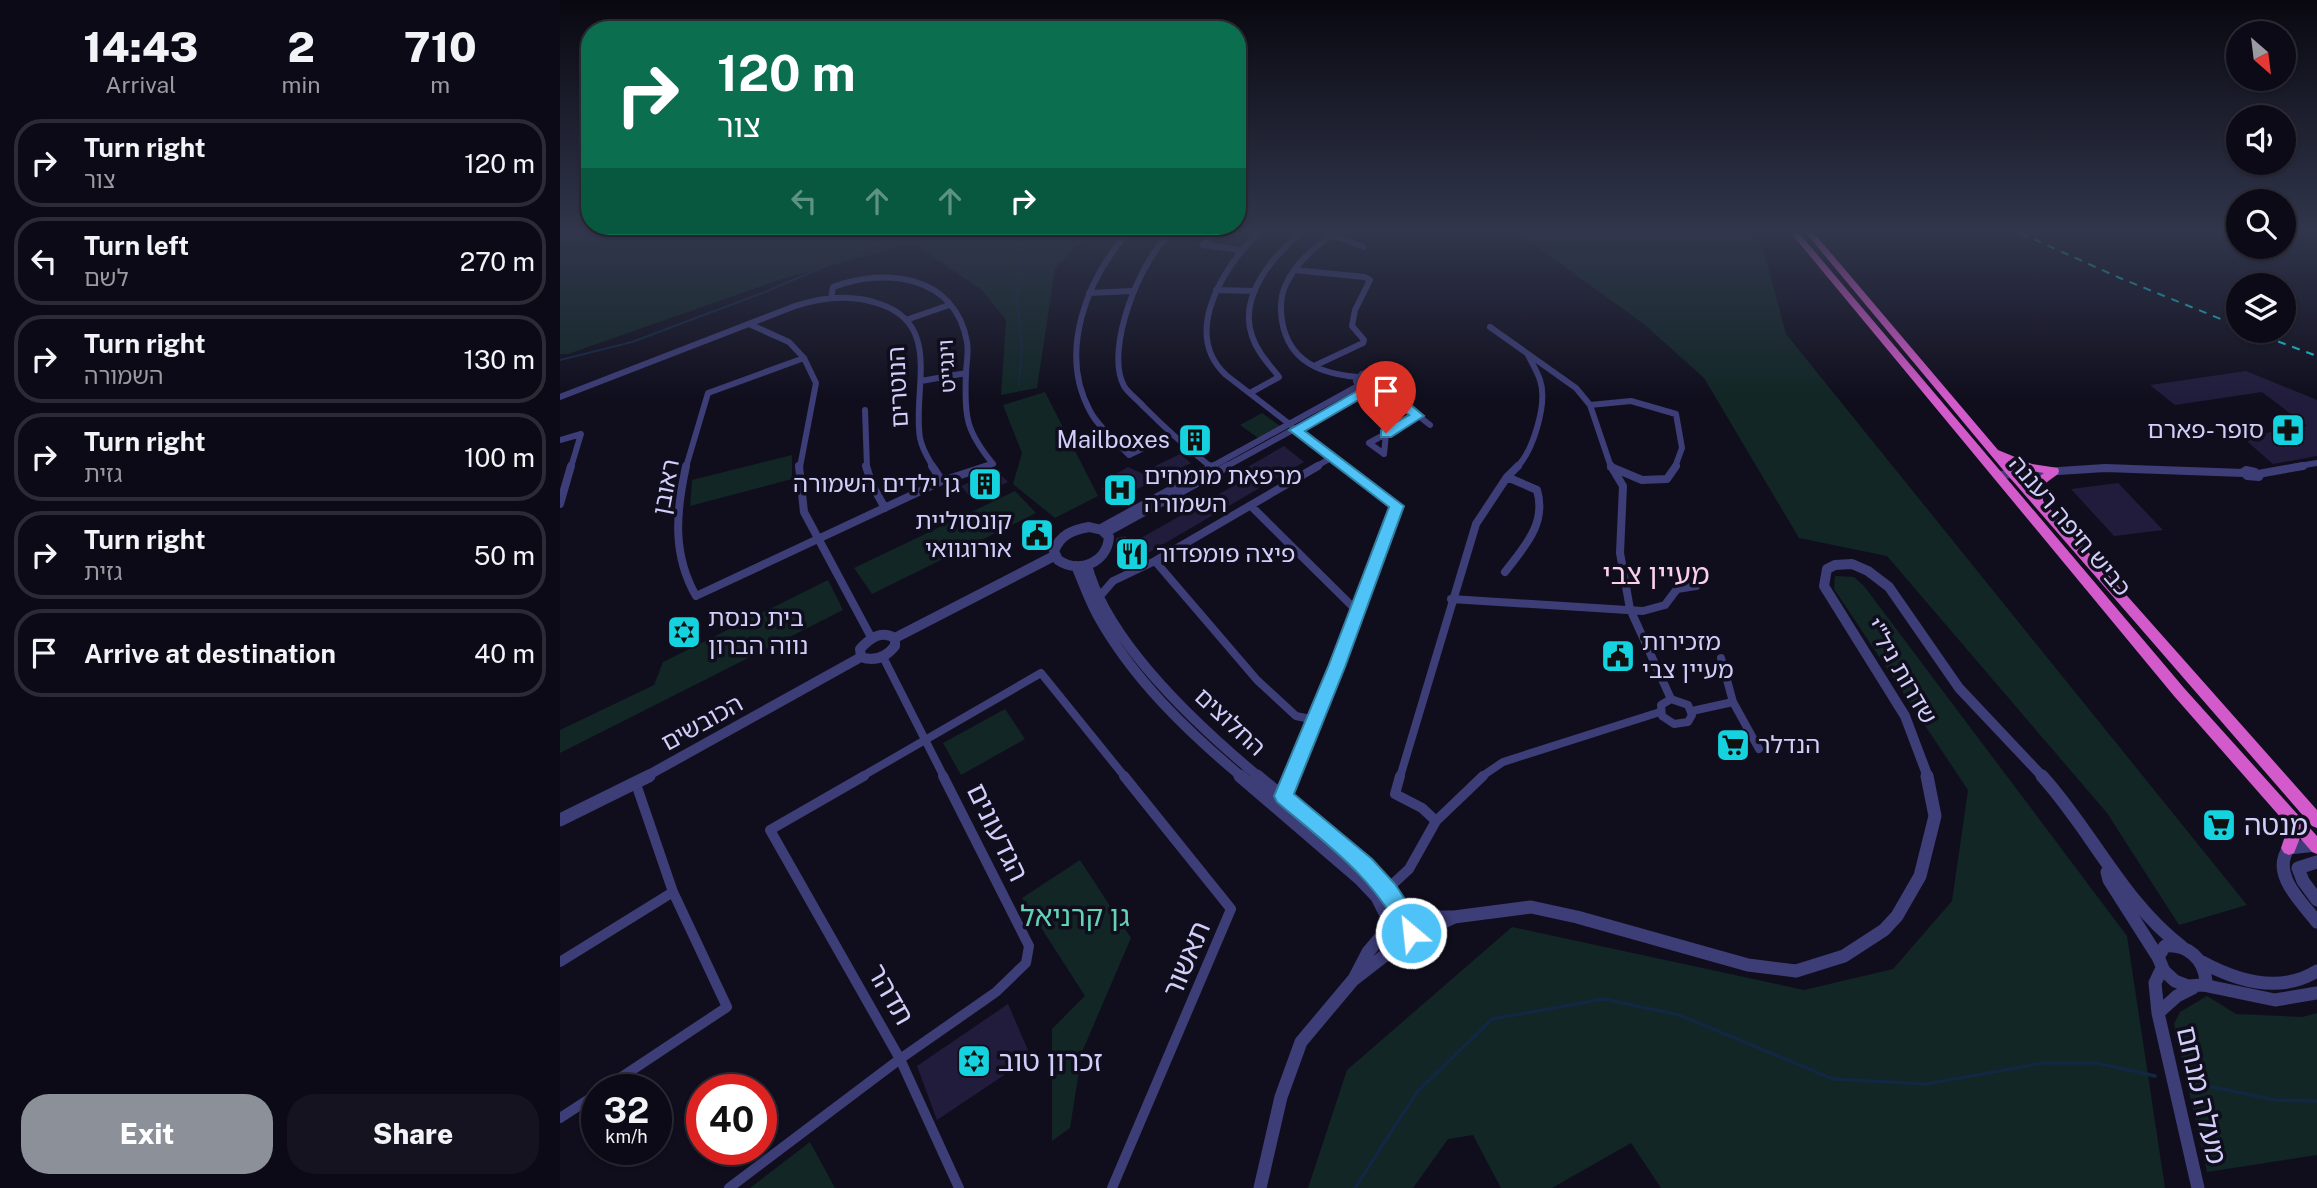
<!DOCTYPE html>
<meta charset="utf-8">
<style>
:root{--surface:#0c0a16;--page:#15131f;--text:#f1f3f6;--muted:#9a9aa1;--line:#2c2b35;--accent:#8c9099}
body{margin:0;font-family:"Public Sans","Noto Sans Hebrew",sans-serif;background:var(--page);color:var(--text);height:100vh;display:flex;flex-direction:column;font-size:26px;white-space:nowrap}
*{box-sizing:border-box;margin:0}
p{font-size:23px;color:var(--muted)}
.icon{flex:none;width:38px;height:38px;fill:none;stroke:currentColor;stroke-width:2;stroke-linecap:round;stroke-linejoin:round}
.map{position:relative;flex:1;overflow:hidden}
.sheet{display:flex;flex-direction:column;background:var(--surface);width:560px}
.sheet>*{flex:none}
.guide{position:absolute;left:21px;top:21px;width:665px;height:214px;border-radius:28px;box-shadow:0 2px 5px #0004,0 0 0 2px var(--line);background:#0b6e4f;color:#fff;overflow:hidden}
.needle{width:46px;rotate:152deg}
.controls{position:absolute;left:1666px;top:21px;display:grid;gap:14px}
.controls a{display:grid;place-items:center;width:70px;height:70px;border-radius:50%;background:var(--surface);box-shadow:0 2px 5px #0004,0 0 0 2px var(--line);font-size:35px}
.speed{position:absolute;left:21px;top:1074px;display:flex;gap:14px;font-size:35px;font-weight:700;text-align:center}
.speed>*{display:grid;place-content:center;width:91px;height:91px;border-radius:50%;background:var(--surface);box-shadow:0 2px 5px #0004,0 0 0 2px var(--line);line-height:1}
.speed small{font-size:18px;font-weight:400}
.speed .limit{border:10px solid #d22;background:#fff;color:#111}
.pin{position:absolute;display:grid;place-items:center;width:60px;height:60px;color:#fff;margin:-72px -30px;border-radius:50% 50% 50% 0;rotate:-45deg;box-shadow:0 0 7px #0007}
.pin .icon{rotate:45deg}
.me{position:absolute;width:77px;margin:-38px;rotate:332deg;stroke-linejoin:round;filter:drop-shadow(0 0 5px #0008)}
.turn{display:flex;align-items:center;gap:24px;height:147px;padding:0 21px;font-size:32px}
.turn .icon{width:91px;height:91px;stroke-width:2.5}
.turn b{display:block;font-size:49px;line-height:60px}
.lanes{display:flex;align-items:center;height:66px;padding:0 21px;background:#0003;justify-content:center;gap:35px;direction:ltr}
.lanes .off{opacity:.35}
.eta{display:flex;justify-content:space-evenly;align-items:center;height:119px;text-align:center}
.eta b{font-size:42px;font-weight:800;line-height:49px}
.action{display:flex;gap:14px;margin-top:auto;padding:14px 21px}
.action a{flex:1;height:80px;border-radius:28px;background:var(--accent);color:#fff;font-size:28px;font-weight:800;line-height:80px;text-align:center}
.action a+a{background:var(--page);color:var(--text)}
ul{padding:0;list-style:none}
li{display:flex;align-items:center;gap:21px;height:88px;margin:0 14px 10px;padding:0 7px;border:4px solid var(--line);border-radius:28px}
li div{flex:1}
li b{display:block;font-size:26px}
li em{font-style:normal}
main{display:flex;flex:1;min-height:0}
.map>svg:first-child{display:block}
.green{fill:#112625}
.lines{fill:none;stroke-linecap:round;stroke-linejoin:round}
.stream-far1{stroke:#122742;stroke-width:2}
.stream{stroke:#122742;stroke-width:3.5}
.building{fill:#211c3c}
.minor-far2{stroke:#3d3d78;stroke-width:6}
.minor-far1{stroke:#3d3d78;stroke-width:8}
.minor{stroke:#3d3d78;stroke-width:10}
.tertiary-far1{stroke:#3d3d78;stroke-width:10}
.tertiary{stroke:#3d3d78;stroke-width:13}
.trunk{fill:#d25aca;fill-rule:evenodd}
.rail{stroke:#15d2df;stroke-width:2;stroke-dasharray:8 7;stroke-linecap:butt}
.route{fill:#4fc3f7;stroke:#337fa1;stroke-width:2}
.labels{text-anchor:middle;stroke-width:7;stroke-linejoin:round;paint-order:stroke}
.far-street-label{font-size:21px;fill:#d2cefa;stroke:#100e1d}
.street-label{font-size:24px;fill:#d2cefa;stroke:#100e1d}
.poi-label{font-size:24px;fill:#d2cefa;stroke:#100e1d;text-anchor:start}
.quarter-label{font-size:28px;fill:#fbd0ed;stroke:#100e1d}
.near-poi-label{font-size:28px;fill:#d2cefa;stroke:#100e1d;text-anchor:start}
.near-street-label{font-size:28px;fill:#d2cefa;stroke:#100e1d}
.near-park-label{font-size:28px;fill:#62d3b3;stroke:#100e1d}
</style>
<main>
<section class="sheet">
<div class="eta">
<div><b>14:43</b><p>Arrival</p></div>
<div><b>2</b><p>min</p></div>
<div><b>710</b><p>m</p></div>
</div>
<ul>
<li><svg class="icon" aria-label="right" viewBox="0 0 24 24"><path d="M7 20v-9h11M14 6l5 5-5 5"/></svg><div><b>Turn right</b><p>צור</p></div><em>120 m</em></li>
<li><svg class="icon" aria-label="left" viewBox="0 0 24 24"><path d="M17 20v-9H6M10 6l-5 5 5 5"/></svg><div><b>Turn left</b><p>לשם</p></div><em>270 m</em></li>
<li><svg class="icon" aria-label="right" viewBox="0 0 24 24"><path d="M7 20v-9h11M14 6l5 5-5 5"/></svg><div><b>Turn right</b><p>השמורה</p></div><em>130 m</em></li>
<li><svg class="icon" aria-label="right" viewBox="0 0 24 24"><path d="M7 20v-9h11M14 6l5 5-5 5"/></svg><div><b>Turn right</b><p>גזית</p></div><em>100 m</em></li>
<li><svg class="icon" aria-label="right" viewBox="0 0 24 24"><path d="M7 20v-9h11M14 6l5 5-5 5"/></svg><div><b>Turn right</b><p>גזית</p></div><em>50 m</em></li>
<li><svg class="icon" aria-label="arrive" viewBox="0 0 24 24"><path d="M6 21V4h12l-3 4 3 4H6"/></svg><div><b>Arrive at destination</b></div><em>40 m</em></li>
</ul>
<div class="action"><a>Exit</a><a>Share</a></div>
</section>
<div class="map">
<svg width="1757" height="1188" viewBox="0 0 1757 1188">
<rect width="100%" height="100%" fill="#100e1d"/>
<path class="green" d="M0 233H529L495 269 477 388 441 395 446 320 422 290 353 243 222 279 8 354H0Z
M958 233H1190L1203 247 1226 334 1687 905 1619 925 1547 813 1327 556 1239 538 1144 378 1085 325Z
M485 392 538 496 495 518 453 484 462 453 443 405Z
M702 413 723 428 701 440 680 425Z
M232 455V479L130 506 132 480Z
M455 491 476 513 312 594 294 568Z
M1275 576 1294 577 1304 586 1567 936 1605 1188H1101L1071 1143 992 1188H941L913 1135 888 1139 853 1188H748L787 1070 952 927 1244 990 1333 969 1392 901 1408 790 1274 589Z
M268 580 283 610 0 753V730L94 685 103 662Z
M445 709 465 739 401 775 383 743Z
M520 860 571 938 522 1052 510 1128 492 1141V1029L525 996 462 898Z
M1647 996 1676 1014 1742 1017 1757 1013V1155L1647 1172 1614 1024 1620 1012Z
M250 1142 275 1188H190Z"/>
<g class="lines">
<path class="stream-far1" d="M459 233 461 269 456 289 462 350 459 385
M0 360 72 342 205 292 343 233"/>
<path class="stream" d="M1647 1086 1716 1100 1757 1101
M795 1188 857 1092 932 1019 1044 999 1119 1015 1273 1079 1366 1084 1484 1063H1537L1595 1076"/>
</g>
<path class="building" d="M1686 371 1757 400V456L1713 464 1682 437 1747 426 1702 392 1615 405 1590 385Z
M724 446 744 462 576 560 555 551 556 538 565 536 572 543 684 480 677 473Z
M620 454 631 463 593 482 565 494 548 497 542 489 549 478 568 467 581 473Z
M436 470 448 482 412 499 401 486Z
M1558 483 1603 530 1554 536 1511 489Z
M474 521 491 540 488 546 480 550 461 527Z
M134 619 137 637 113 645 111 627Z
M448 1004 471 1057 377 1120 357 1066Z"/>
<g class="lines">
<path class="minor-far2" d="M568 233C527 278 498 352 530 411 539 428 556 441 569 455L611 435
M585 233 607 236
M611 233C581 258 544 349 564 386 568 393 578 400 583 406 605 428 627 448 651 467
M655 233 643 245 680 250
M698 233C664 267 621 333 666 375L785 467
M775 233C756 246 736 262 726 284 720 296 720 308 722 321 729 362 761 374 798 377
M772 235 804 247
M734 270 805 277 810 280 795 310 792 326 804 340 803 343 754 366
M656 290 695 291
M529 293 572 291
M271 298 273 287C326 267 395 275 407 342 409 353 406 364 406 374 404 417 406 431 433 464L423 467
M346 320 389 305
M189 324 229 342 244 358 256 383 240 467
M930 327 1016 388 1030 405 1051 467
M817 370 832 376V386L817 392 799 388 796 381 802 374Z
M361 381 406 373
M826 390 870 425
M690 393 719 377C709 364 697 352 692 336 678 296 713 256 741 233
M0 397 235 306C263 297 292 294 320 304 383 325 352 391 360 438 362 449 368 458 373 467
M1030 405 1071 401 1116 414 1122 448 1115 467
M305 410 307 467
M826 434 824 454 809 443 858 416
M0 440 21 434 11 467
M126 467 148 393 244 358
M651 467 798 386
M665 467 804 391
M755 467 771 458
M957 467C973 451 988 403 980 380 977 371 972 363 968 355
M1733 467 1757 463"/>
<path class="minor-far1" d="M126 466C116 512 112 554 136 596L382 481 428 466
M239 466 244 512 311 637
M306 466 312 485 325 508
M372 466 382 481
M649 466 658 473
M1051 466 1063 486 1060 553 1070 609 1111 699
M1051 467 1082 480 1107 479 1116 466
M1686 470 1695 472 1699 477 1687 476 1683 472Z
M1698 474 1743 466
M1438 475 1545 468 1684 473
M947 477 958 466
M0 504 11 466
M691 506 796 610
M539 529 654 466
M546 533 668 466
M595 561 697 680 736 716 755 720
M539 597 553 581 595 561 758 466
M891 599 1083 611 1105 605 1117 589 1136 586
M323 657 384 777
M1161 658 1173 702 1199 749
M1111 699 1128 705 1132 715 1128 722 1114 724 1102 716 1101 705Z
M1132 711 1173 702
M301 777 481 673 565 777
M731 777 777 667 837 506 783 466
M840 777 916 524 947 477 977 490C987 524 964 547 945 572
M921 777 943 762 1100 712"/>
<path class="minor" d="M304 776 210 830 340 1059 399 1188
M840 776 835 794 862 808 876 821
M723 796 731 776
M822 894 849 869 876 821 923 776
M0 962 113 892
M42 1090 167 1007 113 892 76 784
M0 1118 37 1094
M169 1188 340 1059 436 992 466 963 469 946 383 776
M552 1188 671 909 564 776"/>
<path class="tertiary-far1" d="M529 527 542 530 549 537C547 563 519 574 498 560L494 551C500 535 512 530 529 527Z
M527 565C547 642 639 727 699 777
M516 566C523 582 529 600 538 616 573 679 627 731 682 777
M335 638 494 556
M301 657 300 649C310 638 321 630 335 638
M301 657C315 662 326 657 335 646V638
M85 777 301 657
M1368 777 1345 716 1264 586 1267 569 1275 565 1292 564 1308 571 1329 587 1399 688 1483 777"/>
<path class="tertiary" d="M680 776 800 879 817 897 829 921
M697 776 802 863 851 925 847 939
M1482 776C1532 831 1562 901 1622 947
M0 820 89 776
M1757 845 1729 848C1710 874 1742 902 1757 922
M1757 862 1738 868 1743 881 1757 900
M1547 872 1549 880 1598 957 1604 971 1615 981 1628 986 1643 985 1715 1000 1757 993
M836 917H894L839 943 831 941 825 932 827 924Z
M894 917 971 907 1017 917 1188 965 1236 971 1284 956 1324 930 1337 916 1360 876 1375 816 1367 776
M1598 957 1605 946C1628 944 1644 959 1646 981L1643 985
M1642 962C1677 981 1720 994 1757 971
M1602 968 1595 983 1598 1013 1638 1188
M795 977 808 952 825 932
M1598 1013 1617 996 1633 988
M700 1188 721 1097 741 1042 793 980 842 942"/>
<path class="trunk" d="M1231 233H1239L1624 688 1757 836V854L1752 852 1740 838 1734 853 1729 855 1724 853 1721 848 1725 836 1722 819 1614 696Z
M1246 233H1254L1438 450 1472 464 1498 468 1499 471 1498 474 1483 485V501L1757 810V828L1752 826 1444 471ZM1448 461 1466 470 1484 473 1473 481 1472 488Z"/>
<path class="rail" d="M1460 233 1560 278 1678 326
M1690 331 1757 356"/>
</g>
<linearGradient id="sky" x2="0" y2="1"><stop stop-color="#090810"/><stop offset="0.58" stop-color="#31364c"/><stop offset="1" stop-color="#31364c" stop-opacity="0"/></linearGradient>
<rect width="1757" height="399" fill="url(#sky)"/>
<path class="route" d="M804 387 831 388 864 416 831 437H821V430L849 415 823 394 807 395 745 431 844 506 785 667 734 794 812 859 835 884 862 925 858 940 851 943 844 940C819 881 765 843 717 802L714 796 768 667 829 507 729 430Z"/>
<defs>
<g id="pharmacy-square" transform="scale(1.75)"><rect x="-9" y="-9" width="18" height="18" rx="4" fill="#15d2df" stroke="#100e1d"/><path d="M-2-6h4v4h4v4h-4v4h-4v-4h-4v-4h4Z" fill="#111"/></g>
<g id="building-square" transform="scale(1.75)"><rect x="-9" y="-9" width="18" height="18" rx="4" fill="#15d2df" stroke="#100e1d"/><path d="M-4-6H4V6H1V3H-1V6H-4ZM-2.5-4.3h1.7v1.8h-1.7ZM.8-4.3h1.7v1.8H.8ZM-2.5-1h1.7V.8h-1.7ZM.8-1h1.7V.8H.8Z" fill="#111"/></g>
<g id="hospital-square" transform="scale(1.75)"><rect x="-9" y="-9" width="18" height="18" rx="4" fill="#15d2df" stroke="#100e1d"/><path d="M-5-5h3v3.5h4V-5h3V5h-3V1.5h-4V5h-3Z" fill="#111"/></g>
<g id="civic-square" transform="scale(1.75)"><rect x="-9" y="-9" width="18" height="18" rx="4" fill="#15d2df" stroke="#100e1d"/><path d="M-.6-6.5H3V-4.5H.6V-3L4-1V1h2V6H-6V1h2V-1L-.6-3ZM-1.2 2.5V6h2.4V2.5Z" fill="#111"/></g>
<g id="restaurant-square" transform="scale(1.75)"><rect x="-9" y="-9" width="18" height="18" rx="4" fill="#15d2df" stroke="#100e1d"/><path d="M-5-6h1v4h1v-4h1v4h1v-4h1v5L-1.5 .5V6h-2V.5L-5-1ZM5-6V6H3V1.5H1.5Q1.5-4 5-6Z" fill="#111"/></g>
<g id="synagogue-square" transform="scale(1.75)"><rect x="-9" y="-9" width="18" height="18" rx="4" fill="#15d2df" stroke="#100e1d"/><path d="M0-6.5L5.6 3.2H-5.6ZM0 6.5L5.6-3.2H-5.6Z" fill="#111"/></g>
<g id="supermarket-square" transform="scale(1.75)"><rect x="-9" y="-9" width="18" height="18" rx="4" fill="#15d2df" stroke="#100e1d"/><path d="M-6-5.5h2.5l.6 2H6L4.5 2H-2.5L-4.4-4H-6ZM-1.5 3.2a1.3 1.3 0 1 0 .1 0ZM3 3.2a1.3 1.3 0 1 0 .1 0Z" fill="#111"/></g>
</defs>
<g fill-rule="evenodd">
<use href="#pharmacy-square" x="1728" y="430"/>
<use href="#building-square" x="635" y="440"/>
<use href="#building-square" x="425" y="484"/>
<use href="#hospital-square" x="560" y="490"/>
<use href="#civic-square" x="477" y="535"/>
<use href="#restaurant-square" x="572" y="554"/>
<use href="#synagogue-square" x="124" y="632"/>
<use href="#civic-square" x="1058" y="656"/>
<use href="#supermarket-square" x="1173" y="745"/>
<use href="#supermarket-square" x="1659" y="825"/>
<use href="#synagogue-square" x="414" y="1061"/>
</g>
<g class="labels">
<g class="far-street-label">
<text transform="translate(387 366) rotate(-93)" y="7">וינגייט</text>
</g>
<g class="street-label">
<text transform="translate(338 387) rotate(-93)" y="8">הנוטרים</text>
<text transform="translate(106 487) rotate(-79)" y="8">ראובן</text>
<text transform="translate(1510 526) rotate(50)" y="8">כביש חיפה רעננה</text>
<text transform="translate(1341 671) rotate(60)" y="8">שדרות ניל"י</text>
<text transform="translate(670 722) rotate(43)" y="8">החלוצים</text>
<text transform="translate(142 723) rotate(-29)" y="8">הכובשים</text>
</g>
<g class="poi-label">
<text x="1704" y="438" text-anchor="end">סופר-פארם</text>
<text x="610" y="448" text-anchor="end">Mailboxes</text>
<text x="584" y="484">מרפאת מומחים<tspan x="584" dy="28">השמורה</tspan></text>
<text x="400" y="492" text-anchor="end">גן ילדים השמורה</text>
<text x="452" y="529" text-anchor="end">קונסוליית<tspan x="452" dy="28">אורוגוואי</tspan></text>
<text x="596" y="562">פיצה פומפדור</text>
<text x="148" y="626">בית כנסת<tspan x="148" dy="28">נווה הברון</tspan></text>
<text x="1082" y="650">מזכירות<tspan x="1082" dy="28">מעיין צבי</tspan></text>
<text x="1198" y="753">הנדלר</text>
</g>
<g class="quarter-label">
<text x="1096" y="584">מעיין צבי</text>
</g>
<g class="near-poi-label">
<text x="1684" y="835">מנטה</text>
<text x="438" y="1071">זכרון טוב</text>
</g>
<g class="near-street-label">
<text transform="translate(438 832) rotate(64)" y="10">הגדעונים</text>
<text transform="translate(626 959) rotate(-67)" y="10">תאשור</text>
<text transform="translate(331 994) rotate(60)" y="10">תדהר</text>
<text transform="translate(1642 1095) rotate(77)" y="10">מעלה מנחם</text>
</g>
<g class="near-park-label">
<text x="515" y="926">גן קרניאל</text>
</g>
</g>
</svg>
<div class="controls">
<a><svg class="needle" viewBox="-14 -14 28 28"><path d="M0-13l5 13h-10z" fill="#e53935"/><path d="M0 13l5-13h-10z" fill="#9a9aa1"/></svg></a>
<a><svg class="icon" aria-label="sound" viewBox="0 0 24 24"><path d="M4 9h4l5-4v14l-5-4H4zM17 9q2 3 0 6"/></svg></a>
<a><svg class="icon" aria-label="search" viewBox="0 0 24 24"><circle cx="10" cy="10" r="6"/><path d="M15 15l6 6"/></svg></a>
<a><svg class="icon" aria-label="layers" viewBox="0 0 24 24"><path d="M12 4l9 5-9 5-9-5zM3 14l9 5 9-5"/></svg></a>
</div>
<div class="speed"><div>32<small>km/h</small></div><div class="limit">40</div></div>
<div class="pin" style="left:826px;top:433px;background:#d93025"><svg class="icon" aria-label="arrive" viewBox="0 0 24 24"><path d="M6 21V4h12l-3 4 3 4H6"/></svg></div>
<svg class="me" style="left:851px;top:933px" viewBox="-20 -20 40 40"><circle r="17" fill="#4fc3f7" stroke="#fff" stroke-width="3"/><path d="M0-11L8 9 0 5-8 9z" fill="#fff"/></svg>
<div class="guide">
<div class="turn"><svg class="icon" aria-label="right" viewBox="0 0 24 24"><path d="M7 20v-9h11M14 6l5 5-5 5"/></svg><div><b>120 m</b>צור</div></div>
<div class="lanes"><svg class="icon off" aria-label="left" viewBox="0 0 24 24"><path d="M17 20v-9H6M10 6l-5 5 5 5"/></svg><svg class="icon off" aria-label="ahead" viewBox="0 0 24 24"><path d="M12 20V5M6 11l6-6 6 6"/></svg><svg class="icon off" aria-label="ahead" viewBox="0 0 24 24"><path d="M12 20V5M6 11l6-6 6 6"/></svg><svg class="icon" aria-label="right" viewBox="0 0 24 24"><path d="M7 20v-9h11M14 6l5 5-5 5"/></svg></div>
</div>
</div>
</main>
